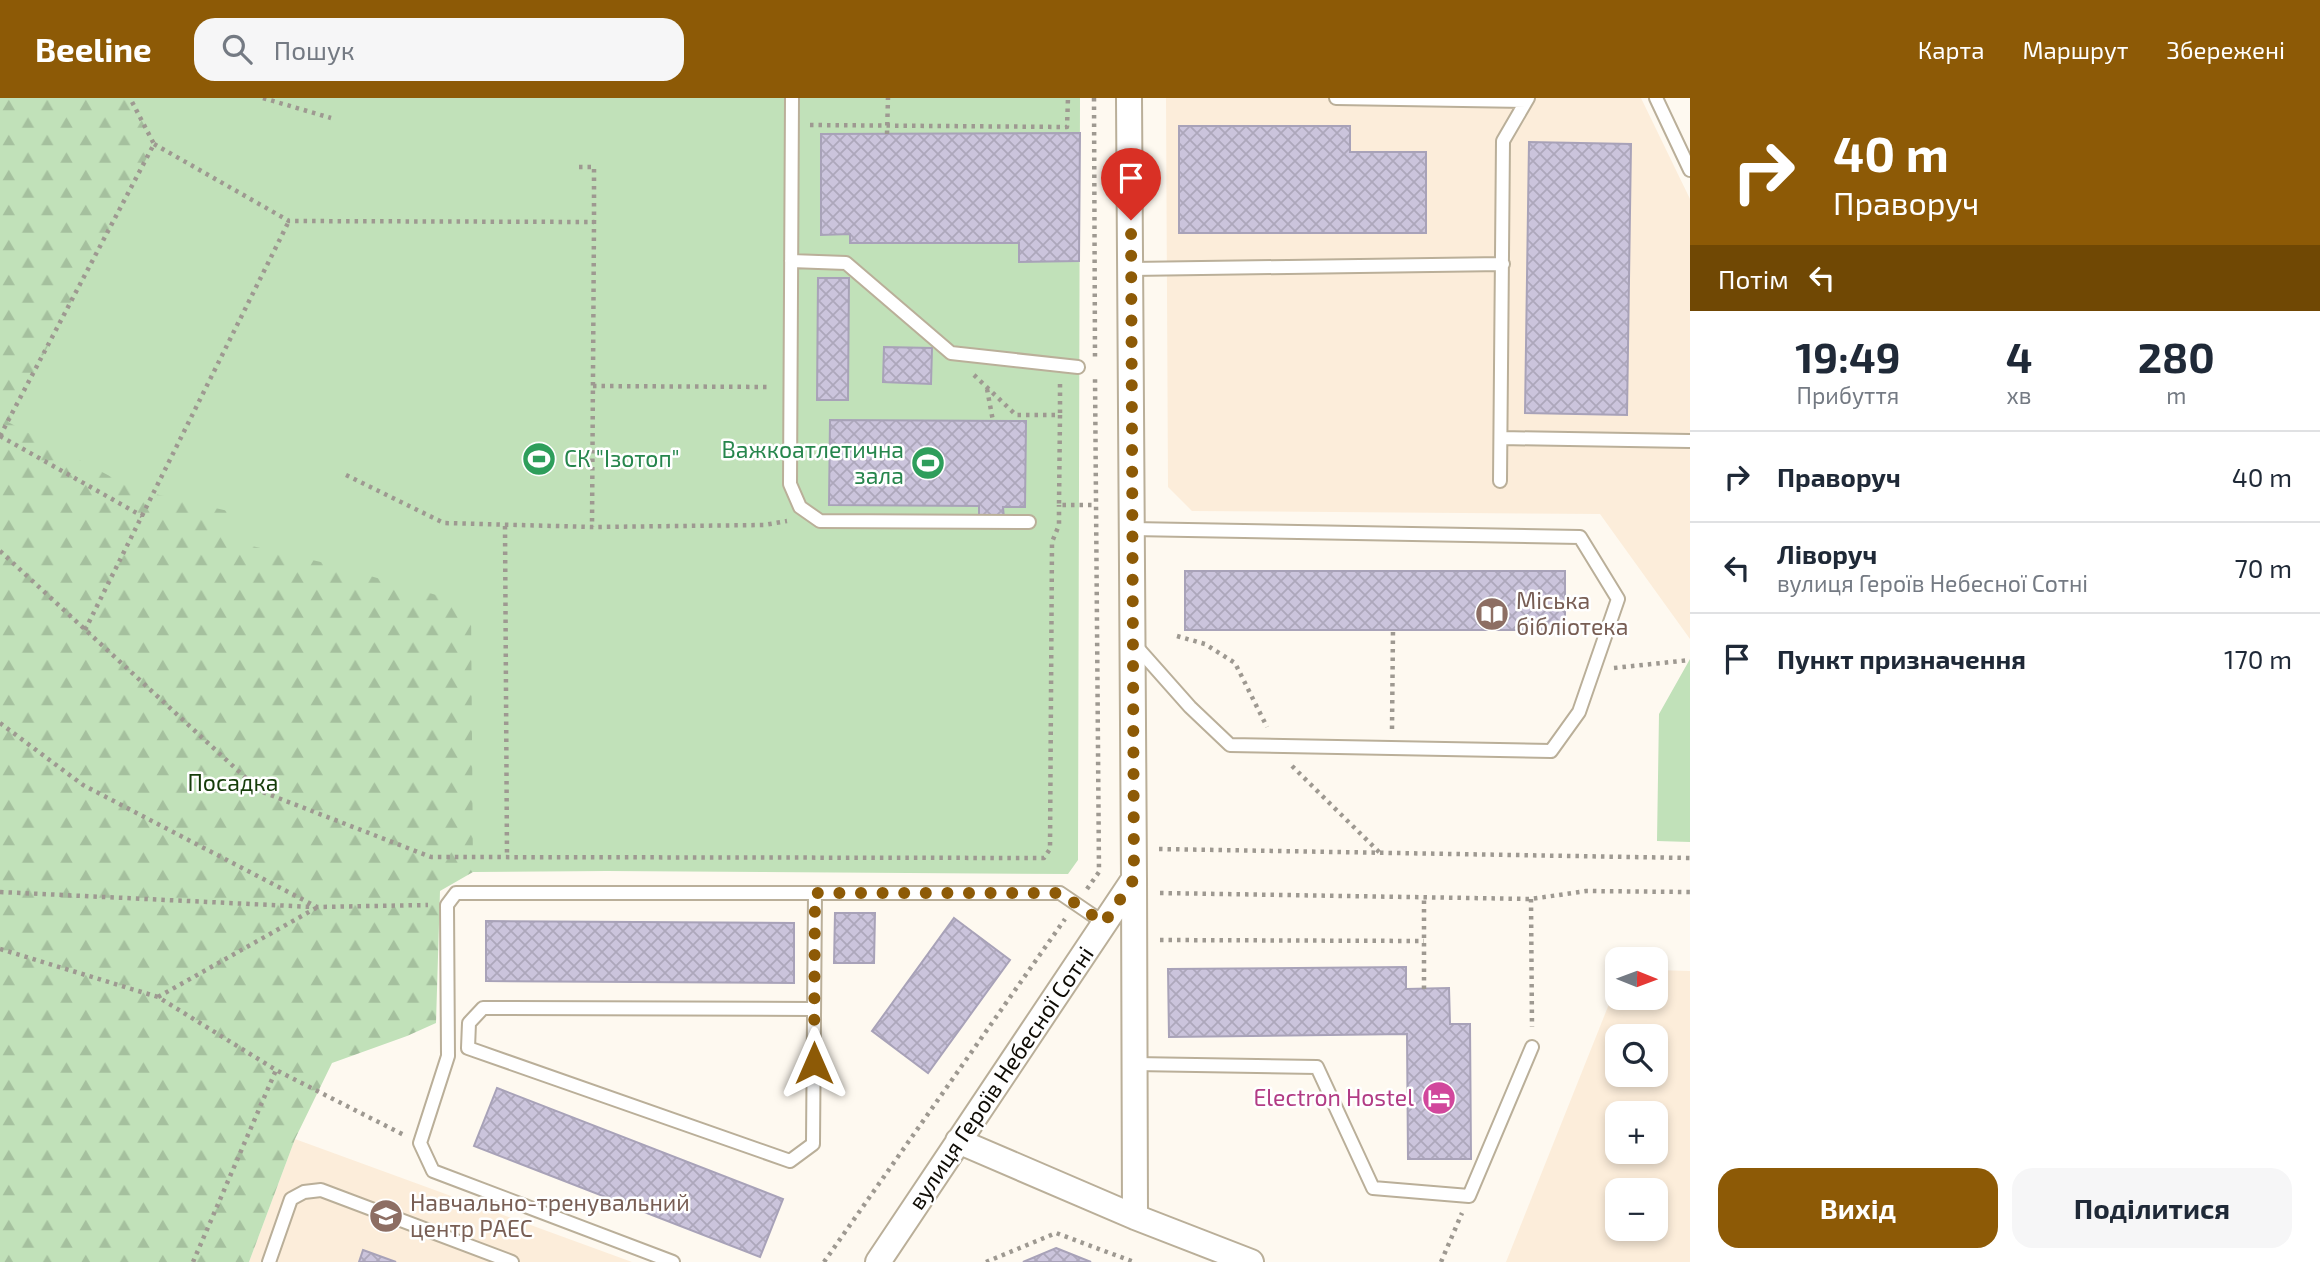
<!DOCTYPE html>
<html lang="uk">
<meta charset="utf-8">
<style>
:root{--surface:#fff;--page:#f6f6f7;--text:#1f2937;--muted:#747a83;--line:#e0e1e3;--accent:#8d5a06}
body{margin:0;font-family:"Exo 2",sans-serif;background:var(--page);color:var(--text);height:100vh;display:flex;flex-direction:column;font-size:26px;white-space:nowrap}
*{box-sizing:border-box;margin:0}
p{font-size:23px;color:var(--muted)}
.icon{flex:none;width:38px;height:38px;fill:none;stroke:currentColor;stroke-width:2;stroke-linecap:round;stroke-linejoin:round}
.map{position:relative;flex:1;overflow:hidden}
.drawer{display:flex;flex-direction:column;background:var(--surface);width:630px}
.drawer>*{flex:none}
.top-card{background:#8d5a06;color:#fff;overflow:hidden}
.needle{width:46px;rotate:91deg}
.buttons{position:absolute;left:1605px;top:849px;display:grid;gap:14px}
.buttons a{display:grid;place-items:center;width:63px;height:63px;border-radius:14px;background:var(--surface);box-shadow:0 4px 10px #0003;font-size:35px}
.pin{position:absolute;display:grid;place-items:center;width:60px;height:60px;color:#fff;margin:-72px -30px;border-radius:50% 50% 50% 0;rotate:-45deg;box-shadow:0 0 7px #0007}
.pin .icon{rotate:45deg}
.me{position:absolute;width:77px;margin:-38px;rotate:0deg;stroke-linejoin:round;filter:drop-shadow(0 0 5px #0008)}
.turn{display:flex;align-items:center;gap:24px;height:147px;padding:0 28px;font-size:32px}
.turn .icon{width:91px;height:91px;stroke-width:2.5}
.turn b{display:block;font-size:49px;line-height:60px}
.then{display:flex;align-items:center;height:66px;padding:0 28px;background:#0003;gap:14px;font-size:26px}
.eta{display:flex;justify-content:space-evenly;align-items:center;height:119px;text-align:center}
.eta b{font-size:42px;font-weight:700;line-height:49px}
.cta{display:flex;gap:14px;margin-top:auto;padding:14px 28px}
.cta a{flex:1;height:80px;border-radius:21px;background:var(--accent);color:#fff;font-size:28px;font-weight:700;line-height:80px;text-align:center}
.cta a+a{background:var(--page);color:var(--text)}
ul{padding:0;list-style:none}
li{display:flex;align-items:center;gap:21px;height:91px;padding:0 28px;border-top:2px solid var(--line)}
li div{flex:1}
li b{display:block;font-size:26px}
li em{font-style:normal}
header{display:flex;align-items:center;gap:42px;box-sizing:border-box;height:98px;padding:0 35px;background:var(--accent);color:#fff}
header strong{font-size:33px}
nav{display:flex;gap:38px;margin-inline-start:auto;font-size:24px}
.search{width:490px;height:63px;background:var(--page);display:flex;align-items:center;gap:18px;box-sizing:border-box;padding:0 24px;border-radius:21px;color:var(--muted);font-size:26px}
main{display:flex;flex:1;min-height:0}
.map>svg:first-child{display:block}
.education{fill:#fcedda;fill-rule:evenodd}
.green{fill:#c1e1b9}
.forest{fill:url(#forest-firs)}
.building{fill:url(#building-cross-hatch);stroke:#a8a2b8;stroke-width:2}
.lines{fill:none;stroke-linecap:round;stroke-linejoin:round}
.service-casing{stroke:#baaf99;stroke-width:16}
.minor-casing{stroke:#baaf99;stroke-width:28}
.path{stroke:#9e9991;stroke-width:4.5;stroke-dasharray:3.5 5;stroke-linecap:butt}
.service{stroke:#fff;stroke-width:12}
.minor{stroke:#fff;stroke-width:24}
.route{stroke:#8d5a06;stroke-width:12;stroke-dasharray:0 21.6}
.labels{text-anchor:middle;stroke-width:5;stroke-linejoin:round;paint-order:stroke}
.leisure-label{font-size:23px;fill:#27864d;stroke:#fff;text-anchor:end}
.education-label{font-size:23px;fill:#785e54;stroke:#fff;text-anchor:start}
.park-label{font-size:23px;fill:#163d0a;stroke:#fff}
.street-label{font-size:23px;fill:#0f0c05;stroke:#fff}
.hotel-label{font-size:23px;fill:#b23c85;stroke:#fff;text-anchor:end}
</style>
<header>
<strong>Beeline</strong>
<div class="search"><svg class="icon" aria-label="search" viewBox="0 0 24 24"><circle cx="10" cy="10" r="6"/><path d="M15 15l6 6"/></svg>Пошук</div>
<nav><a>Карта</a><a>Маршрут</a><a>Збережені</a></nav>
</header>
<main>
<div class="map">
<svg width="1690" height="1164" viewBox="0 0 1690 1164">
<defs>
<pattern id="forest-firs" width="22" height="20" patternUnits="userSpaceOnUse" patternTransform="scale(1.75)"><rect width="22" height="20" fill="#c1e1b9"/><path d="M5 1l3.5 6h-7zM16 11l3.5 6h-7z" fill="#a5c09e"/></pattern>
<pattern id="building-cross-hatch" width="8" height="8" patternUnits="userSpaceOnUse" patternTransform="scale(1.75)"><rect width="8" height="8" fill="#cbc4dc"/><path d="M0 0l8 8M0 8l8-8" fill="none" stroke="#ada7bb"/></pattern>
</defs>
<rect width="100%" height="100%" fill="#fef9f0"/>
<path class="education" d="M1166 0H1641L1690 101V541L1600 416 1192 413 1168 389Z
M1656 872 1690 873V1164H1506L1617 886V900H1656ZM1656 938V976H1617V938ZM1617 1015H1656V1054H1617ZM1617 1092H1656V1130H1617Z
M295 1041 632 1164H249Z"/>
<path class="green" d="M0 0H1080L1078 762 1068 776 607 773 326 775 0 471Z
M1690 561V744L1657 743 1659 616Z"/>
<path class="forest" d="M0 0H130L154 46 8 324 134 391 228 413 222 441 325 465 471 507 473 774 440 793 436 925 407 938 332 965 295 1041 249 1164H0Z"/>
<path class="building" d="M1179 28H1350V54H1426V135H1179Z
M1080 35 1079 163 1019 164V145H850V136L821 137V36Z
M1529 44 1631 46 1627 317 1525 315Z
M818 180H849L848 302H817Z
M884 249 932 250 931 286 883 284Z
M830 322 1026 323 1025 409H1003L1004 421H979V408L829 407Z
M1185 473H1565V532H1185Z
M835 815H875L874 865H834Z
M954 820 1010 862 928 975 872 933Z
M486 823 794 825V885L486 883Z
M1406 869V891L1449 890 1450 926H1470L1471 1061H1408L1407 936 1169 939 1168 871Z
M497 990 783 1101 760 1159 474 1048Z
M1056 1150 1091 1164H1023Z
M363 1152 396 1164H359Z"/>
<g class="lines">
<g class="service-casing">
<path id="service" d="M792 0 790 386 800 409 820 423 1029 424
M1336 0 1526 3
M1656 0 1690 72
M791 163 846 165 951 255 1078 269
M1131 171 1503 166
M1501 340 1689 343
M1500 383 1503 43 1528 0
M1132 431 1580 439 1618 501 1579 614 1551 653 1230 647 1190 609 1135 547
M814 911 483 910 469 925 468 950 790 1063 813 1046 815 795
M1135 966 1317 969 1373 1090 1469 1098 1532 949
M269 1164 291 1101 304 1094 321 1092 512 1164
M673 1164 433 1073 420 1045 448 958 447 807 456 795H1060L1104 825"/>
</g>
<g class="minor-casing">
<path id="minor" d="M1134 781 1135 1119
M958 1043 1135 1119 1251 1164
M878 1164 1134 781 1129 0"/>
</g>
<path class="path" d="M263 0 331 20
M1094 0 1095 260
M810 27 1067 29 1068 0
M887 36 888 0
M154 46 289 123 594 124 592 429
M579 69H594V124
M974 277 1016 317H1060L1059 407H1096
M1060 286V317
M593 288 771 289
M987 291 993 323
M0 338 154 46 130 0
M0 338 142 418
M346 377 444 425 592 429 764 427 787 423
M505 428 507 759
M0 453 260 693 431 759 1044 760 1050 751 1052 444 1059 427V407
M85 532 289 123
M1177 538 1205 546 1235 565 1267 629
M1614 570 1690 562
M0 625 83 687 317 809 428 807
M1392 631 1393 532
M1292 668 1380 755
M1159 751 1690 760
M1087 791 1099 774 1095 279
M0 794 313 809
M1160 795 1531 801 1586 793 1690 794
M1531 801 1532 929
M1160 842 1424 843
M0 851 158 899 276 972 404 1037
M1424 891V799
M158 899 316 810
M193 1164 276 972
M824 1164 1065 821
M986 1164 1056 1135 1134 1164
M1441 1164 1462 1115"/>
<use href="#service" class="service"/>
<use href="#minor" class="minor"/>
</g>
<g class="lines">
<path class="route" d="M814 965 815 795H1060L1104 825 1134 781 1131 122"/>
</g>
<defs>
<g id="stadium-disc" transform="scale(1.75)"><circle r="9.5" fill="#2e9e5b" stroke="#fff"/><path d="M0-5a6.5 5 0 1 0 0 10a6.5 5 0 1 0 0-10ZM-3.5-1.8h7v3.6h-7Z" fill="#fff"/></g>
<g id="library-disc" transform="scale(1.75)"><circle r="9.5" fill="#8d6e63" stroke="#fff"/><path d="M-6-4Q-3-5.5-.7-3.5V5Q-3 3-6 4ZM6-4Q3-5.5 .7-3.5V5Q3 3 6 4Z" fill="#fff"/></g>
<g id="hotel-disc" transform="scale(1.75)"><circle r="9.5" fill="#d1479c" stroke="#fff"/><path d="M-6-4.5h1.5V1H6V5H4.5V3h-9V5H-6ZM-4 0a1.8 1.8 0 1 1 3.6 0ZM.5 0V-2.5h3Q6-2.5 6 0Z" fill="#fff"/></g>
<g id="university-disc" transform="scale(1.75)"><circle r="9.5" fill="#8d6e63" stroke="#fff"/><path d="M0-5L7-2L0 1L-7-2ZM-4 1L0 2.5L4 1V4Q0 6-4 4Z" fill="#fff"/></g>
</defs>
<g fill-rule="evenodd">
<use href="#stadium-disc" x="539" y="361"/>
<use href="#stadium-disc" x="928" y="365"/>
<use href="#library-disc" x="1492" y="516"/>
<use href="#hotel-disc" x="1439" y="1000"/>
<use href="#university-disc" x="386" y="1118"/>
</g>
<g class="labels">
<g class="leisure-label">
<text x="904" y="360">Важкоатлетична<tspan x="904" dy="26">зала</tspan></text>
<text x="564" y="369" text-anchor="start">СК "Ізотоп"</text>
</g>
<g class="education-label">
<text x="1516" y="511">Міська<tspan x="1516" dy="26">бібліотека</tspan></text>
<text x="410" y="1113">Навчально-тренувальний<tspan x="410" dy="26">центр РАЕС</tspan></text>
</g>
<g class="park-label">
<text x="233" y="693">Посадка</text>
</g>
<g class="street-label">
<text transform="translate(1001 980) rotate(-56)" y="8">вулиця Героїв Небесної Сотні</text>
</g>
<g class="hotel-label">
<text x="1414" y="1008">Electron Hostel</text>
</g>
</g>
</svg>
<div class="buttons">
<a><svg class="needle" viewBox="-14 -14 28 28"><path d="M0-13l5 13h-10z" fill="#e53935"/><path d="M0 13l5-13h-10z" fill="#747a83"/></svg></a>
<a><svg class="icon" aria-label="search" viewBox="0 0 24 24"><circle cx="10" cy="10" r="6"/><path d="M15 15l6 6"/></svg></a>
<a>+</a>
<a>−</a>
</div>
<div class="pin" style="left:1131px;top:122px;background:#d93025"><svg class="icon" aria-label="arrive" viewBox="0 0 24 24"><path d="M6 21V4h12l-3 4 3 4H6"/></svg></div>
<svg class="me" style="left:814px;top:965px" viewBox="-20 -20 40 40"><path d="M0-17L14 15 0 8-14 15z" fill="#8d5a06" stroke="#fff" stroke-width="4"/></svg>
</div>
<section class="drawer">
<div class="top-card">
<div class="turn"><svg class="icon" aria-label="right" viewBox="0 0 24 24"><path d="M7 20v-9h11M14 6l5 5-5 5"/></svg><div><b>40 m</b>Праворуч</div></div>
<div class="then">Потім<svg class="icon" aria-label="left" viewBox="0 0 24 24"><path d="M17 20v-9H6M10 6l-5 5 5 5"/></svg></div>
</div>
<div class="eta">
<div><b>19:49</b><p>Прибуття</p></div>
<div><b>4</b><p>хв</p></div>
<div><b>280</b><p>m</p></div>
</div>
<ul>
<li><svg class="icon" aria-label="right" viewBox="0 0 24 24"><path d="M7 20v-9h11M14 6l5 5-5 5"/></svg><div><b>Праворуч</b></div><em>40 m</em></li>
<li><svg class="icon" aria-label="left" viewBox="0 0 24 24"><path d="M17 20v-9H6M10 6l-5 5 5 5"/></svg><div><b>Ліворуч</b><p>вулиця Героїв Небесної Сотні</p></div><em>70 m</em></li>
<li><svg class="icon" aria-label="arrive" viewBox="0 0 24 24"><path d="M6 21V4h12l-3 4 3 4H6"/></svg><div><b>Пункт призначення</b></div><em>170 m</em></li>
</ul>
<div class="cta"><a>Вихід</a><a>Поділитися</a></div>
</section>
</main>
